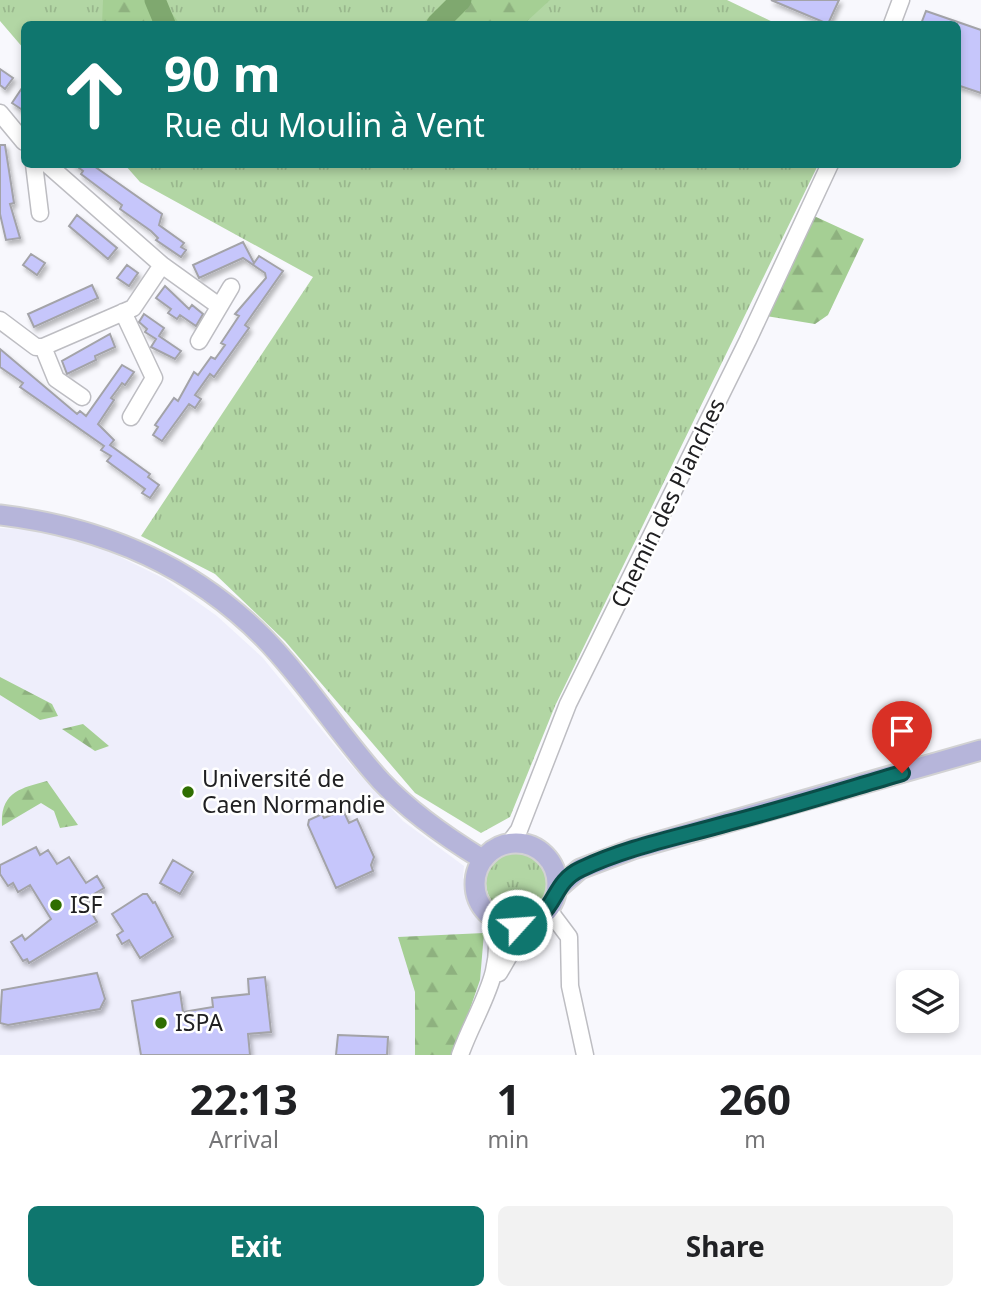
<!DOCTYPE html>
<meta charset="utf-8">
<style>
:root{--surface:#fff;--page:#f2f2f2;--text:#202124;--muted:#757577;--accent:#0f766e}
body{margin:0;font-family:"Noto Sans",sans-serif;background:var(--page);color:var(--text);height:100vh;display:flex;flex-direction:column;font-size:26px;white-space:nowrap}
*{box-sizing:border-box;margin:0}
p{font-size:23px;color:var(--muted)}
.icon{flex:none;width:38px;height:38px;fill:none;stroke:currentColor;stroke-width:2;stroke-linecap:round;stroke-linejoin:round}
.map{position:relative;height:1055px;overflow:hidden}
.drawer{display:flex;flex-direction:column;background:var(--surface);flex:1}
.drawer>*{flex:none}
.top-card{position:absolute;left:21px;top:21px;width:940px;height:147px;border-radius:10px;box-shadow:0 4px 10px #0003;background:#0f766e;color:#fff;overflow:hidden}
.controls{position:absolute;left:896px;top:970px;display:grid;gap:14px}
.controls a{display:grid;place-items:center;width:63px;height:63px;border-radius:10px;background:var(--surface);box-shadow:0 4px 10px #0003;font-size:35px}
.pin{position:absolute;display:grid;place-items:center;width:60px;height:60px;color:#fff;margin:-72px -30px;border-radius:50% 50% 50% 0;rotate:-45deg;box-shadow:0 0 7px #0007}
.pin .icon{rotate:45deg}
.me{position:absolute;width:77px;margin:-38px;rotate:64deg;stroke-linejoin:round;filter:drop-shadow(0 0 5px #0008)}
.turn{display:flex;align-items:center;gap:24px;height:147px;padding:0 28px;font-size:32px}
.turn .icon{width:91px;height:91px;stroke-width:2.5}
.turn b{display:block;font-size:49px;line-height:60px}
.eta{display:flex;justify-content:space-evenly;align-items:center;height:119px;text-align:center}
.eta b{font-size:42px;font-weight:700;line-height:49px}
.cta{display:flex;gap:14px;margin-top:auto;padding:14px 28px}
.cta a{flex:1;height:80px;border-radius:10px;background:var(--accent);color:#fff;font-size:28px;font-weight:700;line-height:80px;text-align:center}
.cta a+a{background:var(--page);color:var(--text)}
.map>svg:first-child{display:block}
.built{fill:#eeeefb}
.grass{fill:url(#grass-tufts)}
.forest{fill:url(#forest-firs)}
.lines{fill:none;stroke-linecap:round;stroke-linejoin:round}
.river{stroke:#7fa86f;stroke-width:21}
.building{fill:#c6c6fb;stroke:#a3a3a8;stroke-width:2;filter:url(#shadow)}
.minor-casing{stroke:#bdbdc2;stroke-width:19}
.major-casing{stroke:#d2d2d3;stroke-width:23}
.minor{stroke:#fff;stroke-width:16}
.major{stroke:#b6b5da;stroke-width:19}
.route-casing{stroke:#0a4d48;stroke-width:18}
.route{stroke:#0f766e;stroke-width:12}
.poi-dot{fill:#2f6e01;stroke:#fff;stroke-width:2.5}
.labels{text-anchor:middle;stroke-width:5;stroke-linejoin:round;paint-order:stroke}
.street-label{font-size:23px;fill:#202022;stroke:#fff}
.poi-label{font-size:23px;fill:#202022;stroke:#fff;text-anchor:start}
</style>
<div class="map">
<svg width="981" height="1055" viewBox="0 0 981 1055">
<defs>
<pattern id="grass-tufts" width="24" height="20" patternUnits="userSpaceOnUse" patternTransform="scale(1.75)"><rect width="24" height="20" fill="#b2d6a4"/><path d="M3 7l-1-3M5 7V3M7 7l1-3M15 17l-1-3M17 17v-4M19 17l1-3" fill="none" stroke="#99b78d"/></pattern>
<pattern id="forest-firs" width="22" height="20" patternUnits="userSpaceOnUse" patternTransform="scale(1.75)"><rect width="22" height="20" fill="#a5cf94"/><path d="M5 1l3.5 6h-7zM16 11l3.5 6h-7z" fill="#8eb17f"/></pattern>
<filter id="shadow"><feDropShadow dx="2.5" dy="4" stdDeviation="2" flood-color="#0004"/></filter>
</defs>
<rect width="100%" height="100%" fill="#f8f8fd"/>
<path class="built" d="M0 528 49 531 106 550 165 579 217 616 262 657 349 763 403 821 464 866 463 878 489 923 494 946 460 1055H0Z"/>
<path class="grass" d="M0 0H727L777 24H24V49L0 21Z
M125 165H818L555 706 510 817 481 833 415 793 285 641 215 574 141 536 313 277 140 182Z
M486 883a31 31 0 1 1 62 0a31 31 0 1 1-62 0Z"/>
<path class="forest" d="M103 0H166L167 7 180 24H102Z
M446 0H550L524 24H422Z
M814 216 864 239 828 315 815 324 766 316Z
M0 677 52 704 58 716 40 720 0 695Z
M83 724 109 746 95 751 62 729Z
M47 781 78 825 60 828 54 811 41 803 2 826C0 792 21 788 47 781Z
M484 933 480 980 454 1055H415V992L398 937Z"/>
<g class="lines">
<path class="river" d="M155 0 165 24
M437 24 461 0"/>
</g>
<path class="building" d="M771 0H839L828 24Z
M926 11 981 30V93L957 85V24H921Z
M0 69 13 78 5 89 0 85Z
M24 85V111L12 103Z
M0 145H5L14 203 10 204 20 238 6 240 0 214Z
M74 164H91L162 214 159 225 184 243 181 247 186 250 181 257 156 240 158 238 151 231 120 209 122 205 81 174 83 171Z
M77 215 117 248 108 259 69 226Z
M243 242 254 263 259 256 283 271 245 325 249 328 214 377 210 374 195 395 201 399 195 408 189 404 162 441 153 435 158 427 155 425 174 398 178 401 194 372 198 375 211 357 215 359 225 345 221 343 239 316 235 314 266 278 265 273 243 258 199 278 193 265Z
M31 254 45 263 37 275 23 265Z
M127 265 138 273 129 286 117 278Z
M92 285 98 298 34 327 28 314Z
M165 286 189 309 192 305 203 314 196 326 180 315 177 319 168 313 171 309 156 298Z
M144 314 164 328 159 336 181 351 175 359 151 347 156 339 145 332 147 329 139 322Z
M110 334 115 347 95 356 96 360 67 374 62 361Z
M0 349 77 414 80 411 86 416 122 365 134 372 125 385 122 383 117 390 111 398 114 400 98 424 114 440 110 445 150 474 148 477 159 485 150 498 142 493 145 489 107 461 111 456 101 450 104 446 20 387 23 383 0 367Z
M343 810 349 823 357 819 374 857 371 865 373 871 336 888 308 825 309 820 322 814 324 818Z
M36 847 40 855 48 850 57 864 69 857 86 883 97 876 104 888 84 900 97 922 29 963 27 959 23 961 11 942 22 935 25 940 51 919 30 885 18 892 13 883 8 886 0 874V865Z
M173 860 193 872 180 894 160 883Z
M143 894H147L153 903 155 902 173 937 140 958 129 940 122 944 117 935 123 931 112 914Z
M97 973 105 999 100 1009 8 1025 0 1023 2 990Z
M265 977 271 1032 248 1034 250 1055H141L132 1001 180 992 183 1012 213 1007 212 998 249 994 248 979Z
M338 1035 388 1037 387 1055H336Z"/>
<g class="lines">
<g class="minor-casing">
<path id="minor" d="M892 24 901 0
M0 113 24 142
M34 164 40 213
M47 164 162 265 219 306
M123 312 154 378 131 417
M0 320 36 347H43L133 308 162 265
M199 341 231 287
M43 347 56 379 82 397
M510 842 519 830 568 704 748 340 830 164
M548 909 569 937 570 986 585 1055
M499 973 528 923
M460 1055C477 1007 507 973 494 919"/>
</g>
<g class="major-casing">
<path id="major" d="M0 515C101 527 191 564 264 638 307 682 340 736 381 781 410 812 446 837 482 859
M475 884a41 41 0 1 1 82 0a41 41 0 1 1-82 0Z
M557 889 580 869 633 849 981 750"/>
</g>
<use href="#minor" class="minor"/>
<use href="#major" class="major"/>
</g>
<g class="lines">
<g class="route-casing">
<path id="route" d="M517 925C559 918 548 884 581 869 627 847 679 837 728 823 787 808 844 790 902 773"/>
</g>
<use href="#route" class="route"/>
</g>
<g class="poi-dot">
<circle cx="188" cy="792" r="7"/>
<circle cx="56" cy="905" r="7"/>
<circle cx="161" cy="1023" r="7"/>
</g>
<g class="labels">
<g class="street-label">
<text transform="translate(668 503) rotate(-64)" y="8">Chemin des Planches</text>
</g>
<g class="poi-label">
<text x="202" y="787">Université de<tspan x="202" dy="26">Caen Normandie</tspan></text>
<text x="70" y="913">ISF</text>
<text x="175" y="1031">ISPA</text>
</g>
</g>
</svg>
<div class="controls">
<a><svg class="icon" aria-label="layers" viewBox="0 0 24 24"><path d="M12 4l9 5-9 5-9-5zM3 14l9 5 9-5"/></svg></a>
</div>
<div class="pin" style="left:902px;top:773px;background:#d93025"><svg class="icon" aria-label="arrive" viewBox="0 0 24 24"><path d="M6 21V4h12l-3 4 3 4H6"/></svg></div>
<svg class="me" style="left:517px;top:925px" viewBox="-20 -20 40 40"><circle r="17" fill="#0f766e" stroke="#fff" stroke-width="3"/><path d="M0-11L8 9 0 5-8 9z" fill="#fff"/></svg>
<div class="top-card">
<div class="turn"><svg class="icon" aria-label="ahead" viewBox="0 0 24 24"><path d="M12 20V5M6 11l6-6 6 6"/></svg><div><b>90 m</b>Rue du Moulin à Vent</div></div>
</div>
</div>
<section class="drawer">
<div class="eta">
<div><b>22:13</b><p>Arrival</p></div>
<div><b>1</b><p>min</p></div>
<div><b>260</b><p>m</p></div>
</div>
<div class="cta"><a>Exit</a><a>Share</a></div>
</section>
